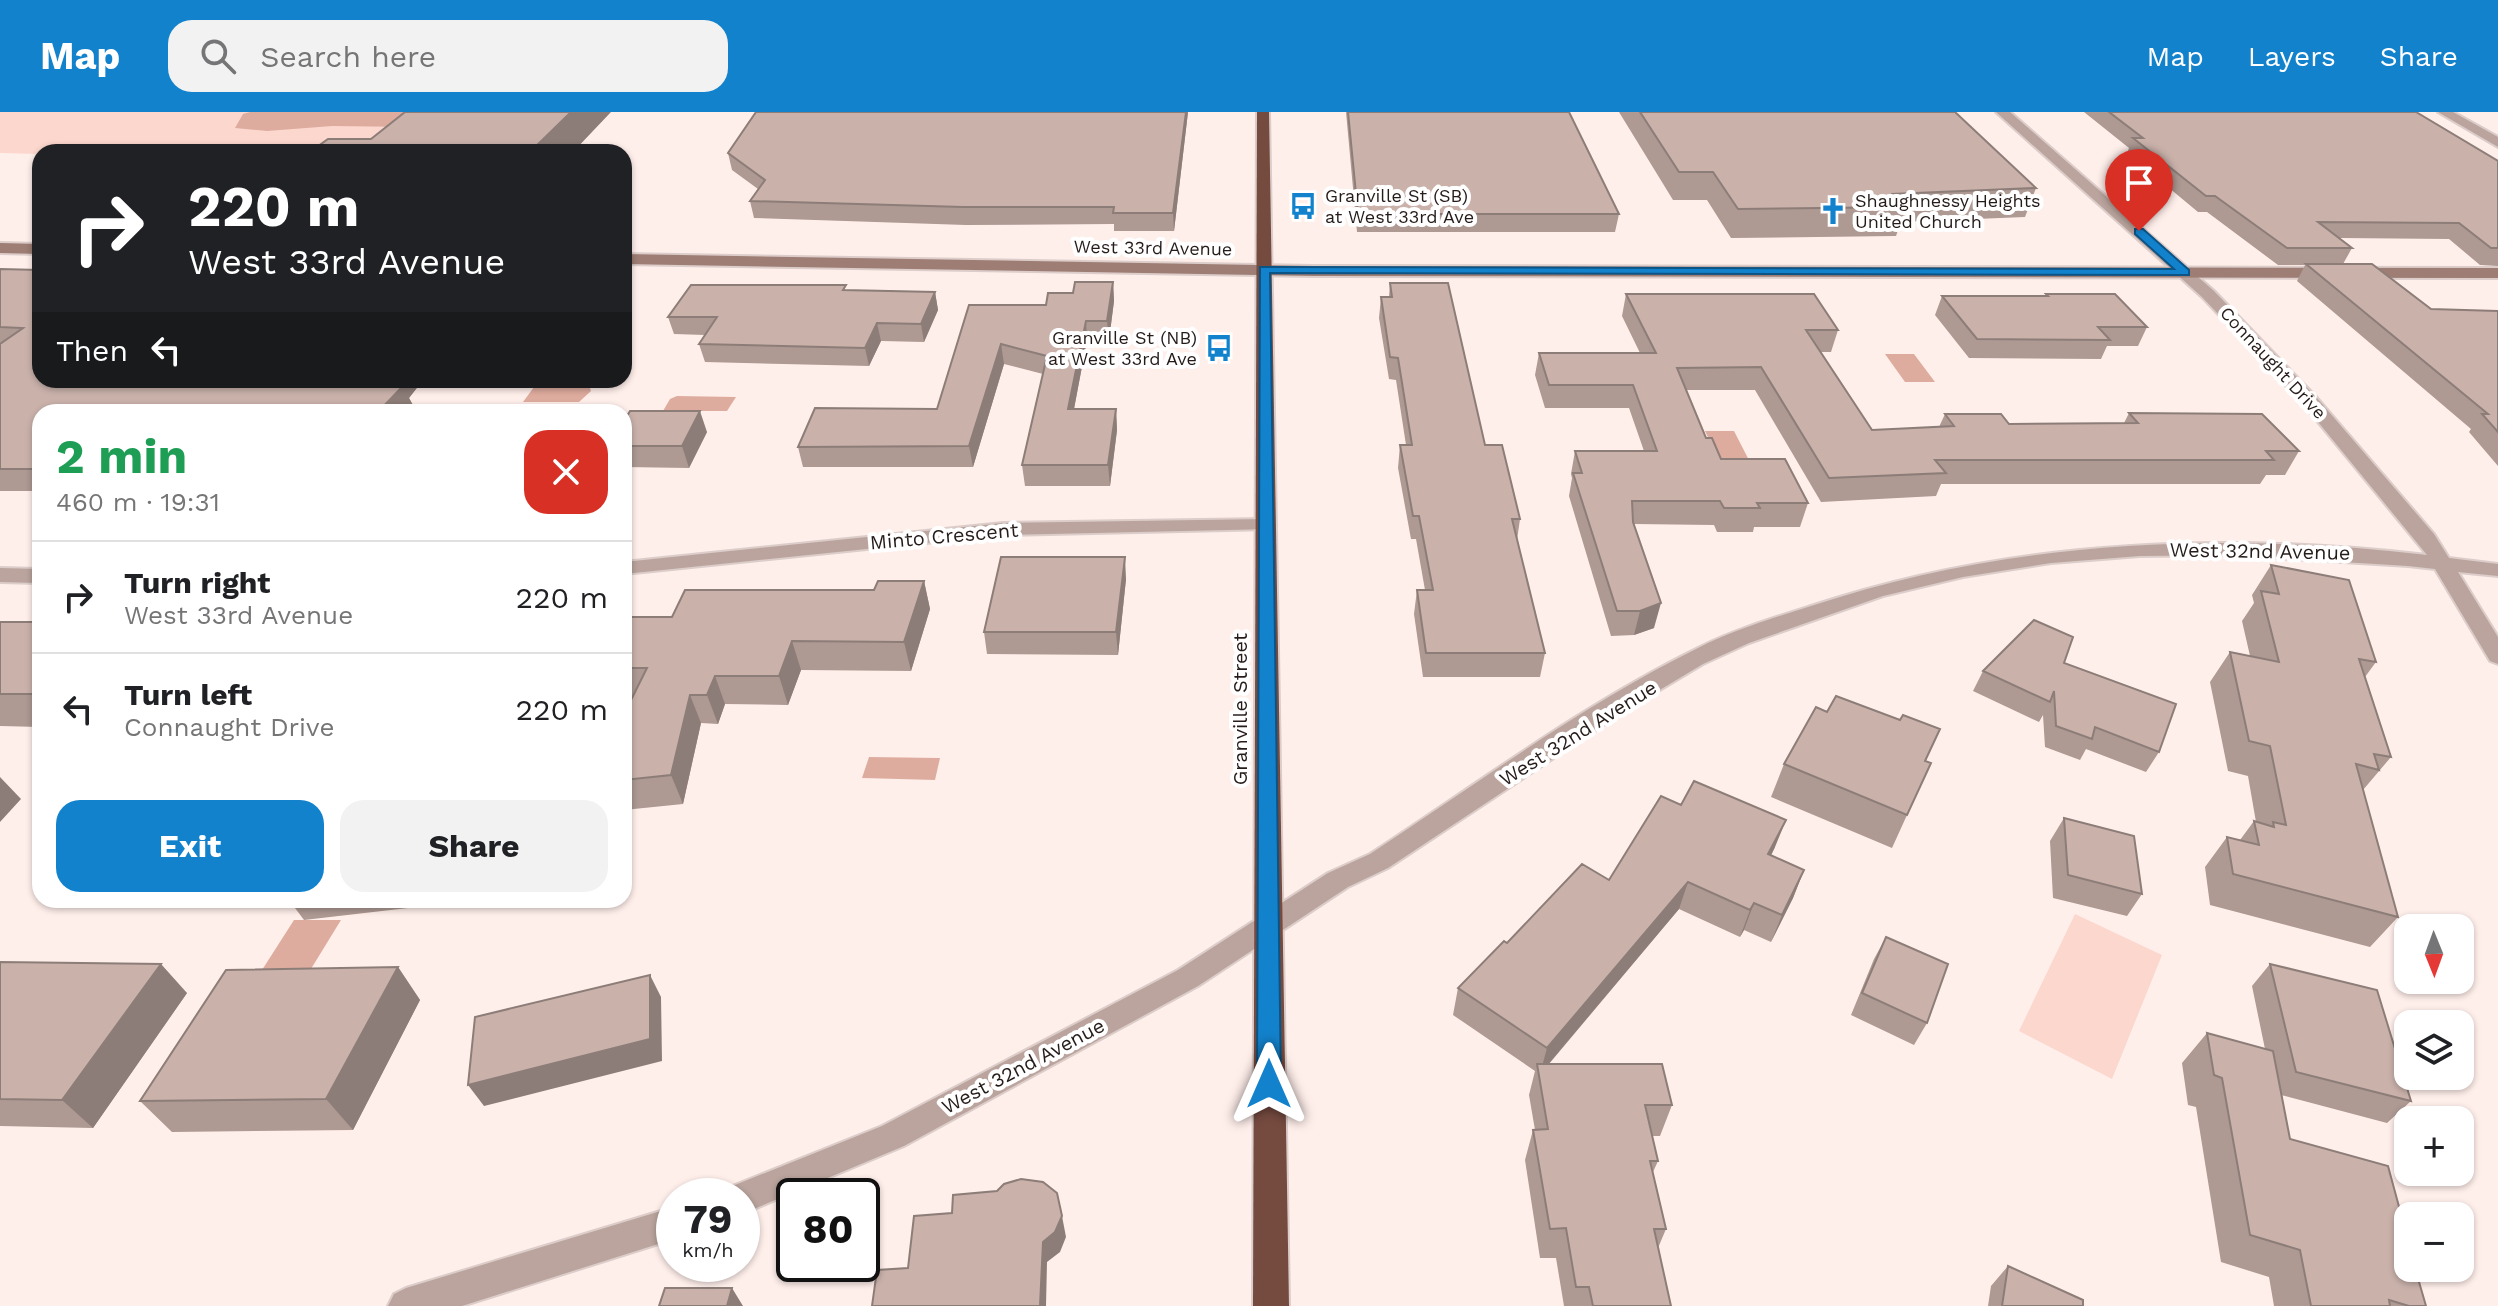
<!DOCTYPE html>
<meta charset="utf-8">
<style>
:root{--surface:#fff;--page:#f2f2f2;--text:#202124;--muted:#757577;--line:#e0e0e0;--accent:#1382cc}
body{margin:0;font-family:"Work Sans",sans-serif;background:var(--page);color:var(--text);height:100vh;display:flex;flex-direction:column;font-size:30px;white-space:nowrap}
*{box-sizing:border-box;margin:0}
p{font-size:26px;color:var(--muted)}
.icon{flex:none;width:44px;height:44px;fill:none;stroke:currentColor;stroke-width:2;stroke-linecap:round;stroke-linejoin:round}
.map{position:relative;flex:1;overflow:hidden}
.side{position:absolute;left:32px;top:292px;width:600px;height:504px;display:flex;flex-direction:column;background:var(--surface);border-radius:24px;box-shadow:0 2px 6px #0004}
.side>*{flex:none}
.guide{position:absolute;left:32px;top:32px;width:600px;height:244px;border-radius:24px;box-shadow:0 2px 6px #0004;background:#202124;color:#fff;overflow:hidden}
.needle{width:52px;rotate:179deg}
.fabs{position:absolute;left:2394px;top:802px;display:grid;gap:16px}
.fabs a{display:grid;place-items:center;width:80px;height:80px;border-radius:16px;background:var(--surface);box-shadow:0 2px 6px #0004;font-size:40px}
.speed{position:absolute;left:656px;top:1066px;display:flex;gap:16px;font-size:40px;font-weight:700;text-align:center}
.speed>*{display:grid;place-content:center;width:104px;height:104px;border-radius:50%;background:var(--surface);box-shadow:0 2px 6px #0004;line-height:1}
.speed small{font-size:20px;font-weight:400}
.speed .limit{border:4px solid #111;border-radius:12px;background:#fff;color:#111}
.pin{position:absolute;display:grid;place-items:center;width:68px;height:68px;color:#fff;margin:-82px -34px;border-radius:50% 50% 50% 0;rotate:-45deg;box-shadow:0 0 8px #0007}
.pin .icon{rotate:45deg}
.me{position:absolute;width:88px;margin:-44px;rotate:0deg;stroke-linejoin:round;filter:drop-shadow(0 0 6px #0008)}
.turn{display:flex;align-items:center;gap:28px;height:168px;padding:0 24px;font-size:36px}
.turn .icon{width:104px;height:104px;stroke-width:2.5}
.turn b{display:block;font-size:56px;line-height:68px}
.then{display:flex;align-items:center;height:76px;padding:0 24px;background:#0003;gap:16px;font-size:30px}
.round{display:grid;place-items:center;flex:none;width:84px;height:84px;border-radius:24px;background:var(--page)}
.overview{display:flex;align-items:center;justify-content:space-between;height:136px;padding:0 24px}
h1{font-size:48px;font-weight:700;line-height:60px;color:#1e9e55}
.action{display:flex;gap:16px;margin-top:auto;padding:16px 24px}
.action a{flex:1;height:92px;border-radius:24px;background:var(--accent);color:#fff;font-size:32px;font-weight:700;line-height:92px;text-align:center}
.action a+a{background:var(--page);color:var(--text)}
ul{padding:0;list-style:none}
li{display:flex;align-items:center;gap:24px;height:112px;padding:0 24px;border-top:2px solid var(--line)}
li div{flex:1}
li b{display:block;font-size:30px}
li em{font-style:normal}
header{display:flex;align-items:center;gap:48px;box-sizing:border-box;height:112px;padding:0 40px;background:var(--accent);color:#fff}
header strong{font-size:38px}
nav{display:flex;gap:44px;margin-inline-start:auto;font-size:28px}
.search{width:560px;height:72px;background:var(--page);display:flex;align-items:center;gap:20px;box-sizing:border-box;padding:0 28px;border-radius:24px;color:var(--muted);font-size:30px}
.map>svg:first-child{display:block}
.green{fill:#fcd7cd}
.water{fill:#deac9e}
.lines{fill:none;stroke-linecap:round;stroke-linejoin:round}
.street-casing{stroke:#dccdca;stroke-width:4}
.secondary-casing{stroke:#dccdca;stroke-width:4}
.highway-casing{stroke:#dccdca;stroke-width:4}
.street{fill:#baa49d;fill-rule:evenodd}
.secondary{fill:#9d7d74;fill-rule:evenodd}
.highway{fill:#754a3f;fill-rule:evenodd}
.wall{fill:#ae9993}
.shaded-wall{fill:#8d7d78}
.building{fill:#cab2ab;stroke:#8d7d78;stroke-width:2}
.route{fill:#1382cc;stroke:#0c5485;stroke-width:2}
.labels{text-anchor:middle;stroke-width:8;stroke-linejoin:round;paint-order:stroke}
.far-poi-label{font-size:18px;fill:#251c1a;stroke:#fff;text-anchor:start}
.far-street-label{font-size:18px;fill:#251c1a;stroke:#fff}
.street-label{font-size:20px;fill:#251c1a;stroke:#fff}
</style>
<header>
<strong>Map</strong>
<div class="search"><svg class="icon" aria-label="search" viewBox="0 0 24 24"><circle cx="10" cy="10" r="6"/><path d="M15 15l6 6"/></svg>Search here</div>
<nav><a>Map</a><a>Layers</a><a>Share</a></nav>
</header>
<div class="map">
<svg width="2498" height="1194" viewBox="0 0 2498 1194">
<rect width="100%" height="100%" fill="#ffefeb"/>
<path class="green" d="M0 0H454L416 40 40 42 0 41Z
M2075 802 2162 843 2112 967 2019 919Z"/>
<path class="water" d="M250 0H454L413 15 332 14 267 19 235 16 243 2Z
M1885 242H1914L1935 270H1905Z
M534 275 590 276 591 279 579 290H523Z
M677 284 736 285 727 299H663L670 287Z
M1705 319H1734L1752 354H1722Z
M869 645 940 646 935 668 862 666Z
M294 808H341L295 883H246Z"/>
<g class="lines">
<g class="street-casing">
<path id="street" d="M1996 0H2010L2214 179 2317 286 2434 422 2449 446 2498 452V464L2458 460 2498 525V552L2490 549 2435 457 2408 454 2229 443 2140 444 2051 451 1963 465 1883 484 1749 531 1703 552 1623 600 1388 756 1348 775 1198 874 904 1034 742 1102V1084H726L730 1075 882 1014 1178 858 1328 761 1370 742C1477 672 1582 593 1698 536 1734 518 1773 506 1811 494 2010 428 2219 419 2427 443L2305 294 2202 185Z
M2438 0H2453L2498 25V35Z
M1266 407 1273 409 1276 413 1273 417 1003 423 624 462V450L1003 411Z
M0 456 40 457V471L0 470Z
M674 1095V1127L462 1194H388L394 1182 406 1176Z"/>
</g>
<g class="secondary-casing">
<path id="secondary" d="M0 131 40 132V142L0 141Z
M624 142 1314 154 2498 156V166L1314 164 624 152Z"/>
</g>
<g class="highway-casing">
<path id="highway" d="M1257 0H1269L1289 1194H1253Z"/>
</g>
<use href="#street" class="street"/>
<use href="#secondary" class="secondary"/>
<use href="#highway" class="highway"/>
</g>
<path class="wall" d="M756 0H1188L1174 119H1114V112L966 113 754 106 750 89 758 77 732 58 728 41Z
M1346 0H1569L1619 102 1615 120H1357Z
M1619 0H1955L2036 76 2025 105 1901 110 1896 124 1731 126 1707 88H1673Z
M2084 0H2416L2498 49V154L2480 153 2449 127 2340 126 2352 136 2343 152 2431 197 2498 199V354L2469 320 2471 317 2297 169 2305 153H2278L2207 100H2198L2127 41 2129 36Z
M0 157 40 268H423L409 286 414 295 409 300H40V379H0Z
M1113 170 1114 189 1109 228H1087L1074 297H1116L1117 318 1110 374H1025L1022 353 1043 262 1004 252 973 355H803L798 335 937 297 969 193H1046L1073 181Z
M1390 171 1485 333 1520 407 1517 428 1545 541 1540 565H1423L1414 502 1417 478H1425L1416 427H1411L1398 356 1400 333H1406L1396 268 1389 267 1379 206 1381 185H1389Z
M847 179 935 180 938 198 924 230 881 229 869 254 705 250 699 232 705 223 674 222 668 205Z
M1626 182 1838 218 1831 240H1821L1872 318 1939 315 1945 302 2009 312 2124 311 2129 301 2299 339 2285 363H2266L2260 372H1941L1936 384 1821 390 1755 278H1686L1706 326 1721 347 1808 391 1800 415H1754L1753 420H1717L1714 413 1634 412 1654 516 1634 523 1611 524 1569 384 1572 366 1571 362 1575 339H1644L1629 296H1545L1535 263 1539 241H1640L1622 204Z
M2046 182 2147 215 2138 234H2107L2101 247 1969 246 1935 203 1942 184H2045Z
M624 309 707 320 689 356 624 355Z
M2271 453 2376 550 2365 565 2391 645 2363 678 2398 805 2370 835 2210 793 2205 755 2227 725 2240 728 2254 709 2256 710 2248 664 2228 659 2210 570 2230 540 2250 544 2242 509 2254 491 2252 483Z
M1126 467 1118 543 987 542 984 520Z
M924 469 930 497 911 559 801 558 788 593 725 592 718 612 701 611 683 692 624 698V602L633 584H624V505H672L874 478Z
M0 510H40V615L0 614Z
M2064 551 2159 640 2146 660 2086 637 2080 648 2045 635 2043 603 2039 610 1973 579 1983 559Z
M1925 649 1907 703 1892 736 1771 685 1784 652Z
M2064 706 2142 782 2127 804 2053 786 2050 729Z
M1775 735 1771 744 1804 758 1793 786 1771 830 1744 818 1740 825 1679 797 1549 952 1672 993 1660 1024H1652L1658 1049 1653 1060 1666 1117 1658 1136 1671 1194H1564L1556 1146H1540L1525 1048 1533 1018H1535L1529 983 1535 959 1453 903 1458 876 1507 831 1609 768Z
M289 788H411L408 796 304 808Z
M1886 825 1927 911 1914 933 1851 903 1874 847Z
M0 850 187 881 93 1016 0 1014Z
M2270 852 2411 989 2387 1011 2281 983 2290 1027 2426 1194H2274L2269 1165 2221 1150 2196 995 2188 993 2182 951 2207 921 2265 937 2252 874Z
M398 855 420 888 353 1018 172 1020 140 989Z
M2008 1154 2083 1194H1988L1991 1174Z"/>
<path class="shaded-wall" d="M571 0H611L573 40H530Z
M1186 0H1188L1174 119 1173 101Z
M1113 170 1114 189 1109 228 1107 209Z
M935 180 938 198 924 230 921 212Z
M1086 209 1087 228 1070 318 1068 297Z
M877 211 881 229 869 254 865 236Z
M1001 232 1004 252 973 355 969 334Z
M396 268H423L409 286 414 295 409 300H378Z
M1116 297 1117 318 1110 374 1108 353Z
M700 299 707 320 689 356 682 334Z
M38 354 40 357V365L34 357Z
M1125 445 1126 467 1118 543 1116 520Z
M924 469 930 497 911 559 904 530Z
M1661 491 1654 516 1634 523 1640 499Z
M792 529 801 558 788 593 779 564Z
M715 564 725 592 718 612 707 583Z
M690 583 701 611 683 692 671 663Z
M0 665 21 687 0 710Z
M1786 708 1775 735 1757 770 1768 742Z
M1804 758 1793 786 1771 830 1782 803Z
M1688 770 1679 797 1540 962 1547 936Z
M403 788H411L408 796Z
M1754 791 1744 818 1740 825 1750 798Z
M161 852 187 881 93 1016 62 988Z
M398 855 420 888 353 1018 326 987Z
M650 863 661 885 662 949 484 994 468 973Z
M1062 1104 1066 1125 1060 1140 1047 1150 1046 1194H1040L1043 1130Z
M732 1176 743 1194H727Z"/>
<path class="building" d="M405 0H571L530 40H310L328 27H371Z
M756 0H1186L1173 101H1113L1114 95H963L750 89 765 68 728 41Z
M1348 0H1569L1619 102H1358Z
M1640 0H1955L2036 76 1893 82 1906 95 1738 97 1713 60H1679Z
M2109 0H2416L2498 49V136H2491L2459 111 2318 110 2352 136H2287L2215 84H2206L2133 26H2143Z
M2306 152H2372L2431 197 2498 199V320L2482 302H2488Z
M0 157 40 158V268H396L395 269 403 274 378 300H40V354L34 357H0V232L23 216 0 215Z
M1075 170H1113L1107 209H1086L1068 297H1116L1108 353H1022L1047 244 1001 232 969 334 798 335 815 296 937 297 969 193H1046L1048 181H1073Z
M1390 171H1448L1485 333H1502L1520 407H1512L1545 541H1426L1417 478H1433L1419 404H1413L1400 333H1412L1398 246 1390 245 1381 185H1392Z
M691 173H846L843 178 935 180 921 212 877 211 865 236 699 232 717 205H668Z
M1626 182H1814L1838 218H1806L1872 318 1954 314 1945 302H2001L2009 312 2138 311 2129 301 2262 302 2299 339H2266L2274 348H1935L1946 361 1829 366 1761 255 1677 256 1706 326H1712L1721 347H1785L1808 391H1757L1760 396H1724L1720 389H1632L1633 410 1661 491 1640 499H1617L1573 361H1582L1575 339H1657L1633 273H1549L1539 241H1656Z
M2046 182H2115L2147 215H2098L2110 228 1977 227 1942 184H2048Z
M630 299H700L682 334H624V309Z
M1001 445H1125L1116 520H984Z
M2271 453 2349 468 2376 550 2359 547 2391 645 2374 642 2379 658 2356 652 2398 805 2233 762 2227 725 2259 733 2254 709 2274 715 2273 710 2286 713 2270 634 2249 629 2230 540 2279 550 2261 479 2279 482Z
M878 469H924L904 530 792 529 779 564H715L707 583H690L671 663 624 668V602L647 556H624V505H672L685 478H874Z
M2034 508 2073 525 2064 551 2176 592 2159 640 2095 615 2092 627 2056 614 2054 579 2050 590 1983 559Z
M0 510H40V582H0Z
M1836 584 1900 608 1903 603 1940 617 1925 649 1931 651 1907 703 1784 652 1816 595 1827 600Z
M1694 669 1786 708 1768 742 1804 758 1782 803 1754 791 1750 798 1688 770 1547 936 1458 876 1504 829 1507 831 1582 752 1609 768 1661 684 1681 693Z
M2064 706 2134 724 2142 782 2068 763Z
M1886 825 1948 852 1927 911 1862 881Z
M0 850 161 852 62 988 0 987Z
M2270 852 2377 878 2411 989 2296 960Z
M398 855 326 987 140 989 226 858Z
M650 863V927L468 973 475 905Z
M2207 921 2273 939 2290 1027 2388 1054 2408 1128V1156H2415L2426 1194H2409L2389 1188 2390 1194H2311L2300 1138 2250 1123 2222 966 2214 963Z
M1537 952H1662L1672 993H1645L1658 1049H1650L1666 1117H1654L1671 1194H1593L1589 1175H1576L1566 1116 1550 1117 1533 1018 1548 1017Z
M1021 1067 1043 1070 1057 1081 1062 1104 1055 1120 1043 1130 1040 1194H872L877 1158 908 1156 914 1104 952 1101 953 1083 997 1079 1004 1072Z
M2008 1154 2083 1188V1194H2002Z
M665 1176H732L727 1194H659Z"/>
<path class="route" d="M2135 117H2143L2189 158V163L1270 161 1281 972 1278 980 1269 983 1261 980 1257 972 1260 155 2174 157 2135 122Z"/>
<defs>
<g id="bus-bare" transform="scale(2.16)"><path d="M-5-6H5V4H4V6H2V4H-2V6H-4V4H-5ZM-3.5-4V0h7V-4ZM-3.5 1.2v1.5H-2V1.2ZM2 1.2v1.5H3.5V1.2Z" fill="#1382cc" stroke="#fff" stroke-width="2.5" paint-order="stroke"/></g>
<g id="church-bare" transform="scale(2.16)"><path d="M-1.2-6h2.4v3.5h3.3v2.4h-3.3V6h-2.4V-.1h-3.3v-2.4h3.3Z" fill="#1382cc" stroke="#fff" stroke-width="2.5" paint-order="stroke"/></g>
</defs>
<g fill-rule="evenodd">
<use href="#bus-bare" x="1303" y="94"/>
<use href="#church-bare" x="1833" y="99"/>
<use href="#bus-bare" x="1219" y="236"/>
</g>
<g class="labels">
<g class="far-poi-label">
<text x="1325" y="90">Granville St (SB)<tspan x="1325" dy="21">at West 33rd Ave</tspan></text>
<text x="1855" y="95">Shaughnessy Heights<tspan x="1855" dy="21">United Church</tspan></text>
<text x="1197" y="232" text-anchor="end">Granville St (NB)<tspan x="1197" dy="21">at West 33rd Ave</tspan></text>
</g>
<g class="far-street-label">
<text transform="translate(1153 136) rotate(1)" y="6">West 33rd Avenue</text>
<text transform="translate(2273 251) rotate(47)" y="6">Connaught Drive</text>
</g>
<g class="street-label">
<text transform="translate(944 424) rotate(-5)" y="7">Minto Crescent</text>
<text transform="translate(2260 439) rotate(1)" y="7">West 32nd Avenue</text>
<text transform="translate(1240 597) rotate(-90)" y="7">Granville Street</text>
<text transform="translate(1578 621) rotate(-32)" y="7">West 32nd Avenue</text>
<text transform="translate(1023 954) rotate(-28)" y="7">West 32nd Avenue</text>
</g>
</g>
</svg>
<div class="fabs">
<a><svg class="needle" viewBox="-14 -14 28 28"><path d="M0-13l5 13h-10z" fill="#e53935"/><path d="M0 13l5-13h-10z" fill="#757577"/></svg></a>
<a><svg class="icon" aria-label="layers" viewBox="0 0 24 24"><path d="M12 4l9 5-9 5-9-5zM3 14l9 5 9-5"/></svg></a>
<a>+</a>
<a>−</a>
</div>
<div class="speed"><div>79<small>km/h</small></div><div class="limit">80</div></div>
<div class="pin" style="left:2139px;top:119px;background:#d93025"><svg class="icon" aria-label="arrive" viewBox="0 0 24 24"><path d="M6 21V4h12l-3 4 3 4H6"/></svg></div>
<svg class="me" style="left:1269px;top:972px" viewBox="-20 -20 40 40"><path d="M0-17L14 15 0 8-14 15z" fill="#1382cc" stroke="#fff" stroke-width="4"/></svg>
<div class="guide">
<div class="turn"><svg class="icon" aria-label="right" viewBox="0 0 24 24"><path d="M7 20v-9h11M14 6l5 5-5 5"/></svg><div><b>220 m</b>West 33rd Avenue</div></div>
<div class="then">Then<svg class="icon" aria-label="left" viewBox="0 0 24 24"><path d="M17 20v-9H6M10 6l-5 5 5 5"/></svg></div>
</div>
<section class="side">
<div class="overview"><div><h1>2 min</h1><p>460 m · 19:31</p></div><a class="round" style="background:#d93025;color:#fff"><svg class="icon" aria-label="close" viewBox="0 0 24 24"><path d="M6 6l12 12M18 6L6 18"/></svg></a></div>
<ul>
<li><svg class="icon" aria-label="right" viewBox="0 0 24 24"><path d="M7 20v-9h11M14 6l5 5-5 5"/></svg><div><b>Turn right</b><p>West 33rd Avenue</p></div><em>220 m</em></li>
<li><svg class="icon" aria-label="left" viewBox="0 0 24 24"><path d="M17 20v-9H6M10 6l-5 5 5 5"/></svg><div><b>Turn left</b><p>Connaught Drive</p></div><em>220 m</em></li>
</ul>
<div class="action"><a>Exit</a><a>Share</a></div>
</section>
</div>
